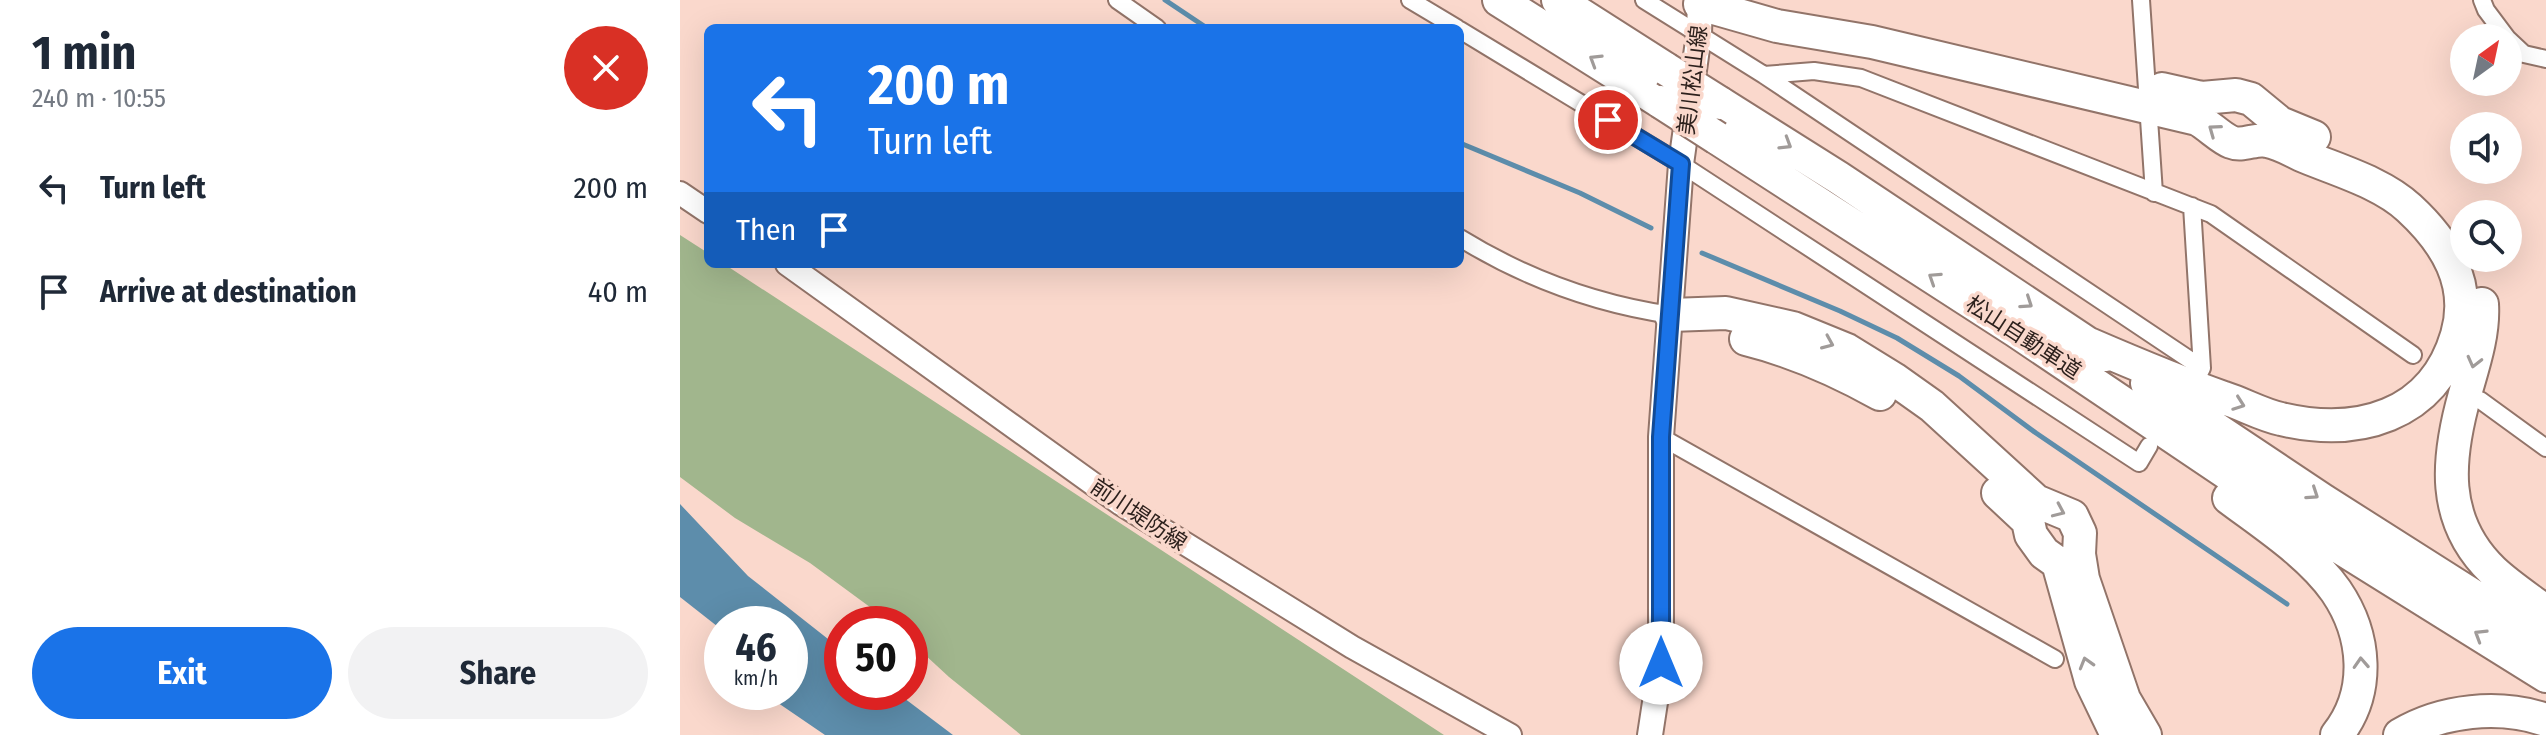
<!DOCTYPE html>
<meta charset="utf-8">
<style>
:root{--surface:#fff;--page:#f2f2f3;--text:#1f2937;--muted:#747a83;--accent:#1a73e8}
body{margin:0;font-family:"Fira Sans Condensed","Noto Sans JP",sans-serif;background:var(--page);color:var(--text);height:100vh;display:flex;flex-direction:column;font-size:30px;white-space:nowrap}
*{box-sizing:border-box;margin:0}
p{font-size:26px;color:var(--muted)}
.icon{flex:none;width:44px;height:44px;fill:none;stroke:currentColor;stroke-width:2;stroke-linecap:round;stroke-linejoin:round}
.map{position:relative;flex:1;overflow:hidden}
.details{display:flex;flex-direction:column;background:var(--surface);width:680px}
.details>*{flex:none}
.banner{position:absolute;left:24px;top:24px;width:760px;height:244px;border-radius:12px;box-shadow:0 8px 32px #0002;background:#1a73e8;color:#fff;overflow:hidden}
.needle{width:52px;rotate:33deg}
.fabs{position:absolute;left:1770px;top:24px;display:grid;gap:16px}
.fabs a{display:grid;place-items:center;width:72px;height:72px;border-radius:50%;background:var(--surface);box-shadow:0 8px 32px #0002;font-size:40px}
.speed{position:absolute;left:24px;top:606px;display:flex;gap:16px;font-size:40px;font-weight:700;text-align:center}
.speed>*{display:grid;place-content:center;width:104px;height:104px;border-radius:50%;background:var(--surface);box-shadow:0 8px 32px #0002;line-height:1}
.speed small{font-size:20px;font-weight:400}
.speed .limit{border:12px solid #d22;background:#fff;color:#111}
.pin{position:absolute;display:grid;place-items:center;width:68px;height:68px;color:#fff;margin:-34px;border:4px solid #fff;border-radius:50%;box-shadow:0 2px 8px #0007}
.me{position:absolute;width:88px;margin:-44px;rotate:0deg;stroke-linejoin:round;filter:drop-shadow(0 0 6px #0008)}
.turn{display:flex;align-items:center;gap:28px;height:168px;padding:0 32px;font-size:36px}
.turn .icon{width:104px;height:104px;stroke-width:2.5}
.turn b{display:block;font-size:56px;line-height:68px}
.then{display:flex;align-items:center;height:76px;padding:0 32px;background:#0003;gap:16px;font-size:30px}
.round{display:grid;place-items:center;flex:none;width:84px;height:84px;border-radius:42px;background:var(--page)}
.head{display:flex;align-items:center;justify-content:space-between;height:136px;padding:0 32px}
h1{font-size:48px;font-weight:700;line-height:60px}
.primary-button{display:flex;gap:16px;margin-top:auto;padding:16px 32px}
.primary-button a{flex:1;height:92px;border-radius:48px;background:var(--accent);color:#fff;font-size:32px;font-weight:700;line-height:92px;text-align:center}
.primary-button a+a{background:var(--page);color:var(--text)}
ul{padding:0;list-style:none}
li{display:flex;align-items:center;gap:24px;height:104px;padding:0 32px}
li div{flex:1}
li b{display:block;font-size:30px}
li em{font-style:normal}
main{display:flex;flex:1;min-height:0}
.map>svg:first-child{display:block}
.grass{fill:#a1b68d}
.water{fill:#5d8dab}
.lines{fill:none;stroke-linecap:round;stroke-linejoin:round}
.stream{stroke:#5d8dab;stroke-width:5}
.minor-casing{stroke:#927469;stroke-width:20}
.tertiary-casing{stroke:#927469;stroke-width:26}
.secondary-casing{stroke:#927469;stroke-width:28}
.motorway-casing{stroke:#927469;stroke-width:36}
.minor{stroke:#fff;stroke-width:16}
.tertiary{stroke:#fff;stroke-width:22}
.secondary{stroke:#fff;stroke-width:24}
.motorway{stroke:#fff;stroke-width:32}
.motorway-bridge-casing{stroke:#927469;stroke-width:36;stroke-linecap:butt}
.motorway-bridge{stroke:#fff;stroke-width:32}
.oneway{stroke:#a09b99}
.route-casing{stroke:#114b97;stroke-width:20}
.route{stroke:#1a73e8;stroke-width:14}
.labels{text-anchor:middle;stroke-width:7;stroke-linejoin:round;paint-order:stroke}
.street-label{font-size:22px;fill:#2d211d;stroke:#fad8cc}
</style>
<main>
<section class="details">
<div class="head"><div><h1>1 min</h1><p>240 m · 10:55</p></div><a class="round" style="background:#d93025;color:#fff"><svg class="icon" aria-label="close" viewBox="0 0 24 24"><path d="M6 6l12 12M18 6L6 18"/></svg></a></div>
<ul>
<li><svg class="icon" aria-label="left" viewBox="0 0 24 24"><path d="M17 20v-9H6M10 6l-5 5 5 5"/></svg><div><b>Turn left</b></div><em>200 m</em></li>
<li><svg class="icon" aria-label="arrive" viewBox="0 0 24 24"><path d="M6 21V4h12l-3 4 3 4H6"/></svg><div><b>Arrive at destination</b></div><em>40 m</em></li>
</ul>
<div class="primary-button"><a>Exit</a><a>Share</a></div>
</section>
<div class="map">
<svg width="1866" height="735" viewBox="0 0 1866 735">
<rect width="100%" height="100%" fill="#fad8cc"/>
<path class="grass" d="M0 235 28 253V264H44L764 735H341L269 677 230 641V624H213L130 563 55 518 0 477Z"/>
<path class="water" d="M0 504 68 576 162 650V692H216L273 735H145L82 692H110V624H42V630L0 597Z"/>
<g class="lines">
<path class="stream" d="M485 0 527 28
M780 143 900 193 971 228
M1022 253 1160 311 1217 338 1279 376 1356 433 1607 604"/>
<g class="minor-casing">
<path id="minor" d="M437 0 477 28
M730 0 777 28
M964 0 1084 75 1522 368
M1461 0 1474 193
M1802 0 1806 10 1827 38
M780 30 1001 164 1459 463 1469 446
M1828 39 1844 54 1866 59
M1084 75 1134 71 1181 78 1531 214 1733 355
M1512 206 1522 368 1519 374
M780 238C845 278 916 304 991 315
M1800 400 1866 448
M981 437 1375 659"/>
</g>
<g class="tertiary-casing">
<path id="tertiary" d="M0 193 28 212
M107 264 441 504 672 647 830 735"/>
</g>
<g class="secondary-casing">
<path id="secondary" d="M970 735 981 663V437L1001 164 1019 34 1020 0"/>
</g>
<g class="motorway-casing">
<path id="motorway" d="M819 0 981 102
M878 0 986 69
M1020 4 1097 26 1192 42 1517 119C1527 124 1542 139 1551 142 1563 147 1575 138 1587 141 1600 143 1614 152 1626 157 1660 171 1702 183 1729 208 1766 242 1792 284 1777 335 1753 417 1677 437 1601 419 1582 415 1563 404 1544 398 1498 382 1453 363 1409 344
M1482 89 1522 98 1556 95 1571 99 1600 123 1634 137
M1040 103 1159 178 1425 355
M1037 138 1336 331 1627 527 1866 676
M1802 304C1804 334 1793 366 1785 394 1767 458 1760 520 1813 571 1829 586 1849 599 1866 612
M991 315 1046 313 1113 328 1167 350 1214 379 1252 406 1356 501 1392 516 1400 533 1399 554 1403 579 1444 699 1465 735
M1066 339C1114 351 1157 370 1200 394
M1467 383 1644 501 1866 642
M1318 493 1348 521 1351 535 1364 553 1378 563 1411 681 1437 735
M1549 498C1585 525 1630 554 1656 591 1686 635 1691 692 1657 735
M1720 735C1762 710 1819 704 1866 720"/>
</g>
<use href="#minor" class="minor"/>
<use href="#tertiary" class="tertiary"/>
<use href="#secondary" class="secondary"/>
<use href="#motorway" class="motorway"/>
<g class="motorway-bridge-casing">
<path id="motorway-bridge" d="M986 69 1040 103
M981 102 1037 138"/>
</g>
<use href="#motorway-bridge" class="motorway-bridge"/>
</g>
<defs><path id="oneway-chevron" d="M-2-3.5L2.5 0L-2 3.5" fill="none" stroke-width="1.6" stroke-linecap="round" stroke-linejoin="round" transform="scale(2)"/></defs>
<g class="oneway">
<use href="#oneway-chevron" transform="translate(915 60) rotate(-148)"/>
<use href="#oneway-chevron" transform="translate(1534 130) rotate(-144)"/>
<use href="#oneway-chevron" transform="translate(1106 144) rotate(32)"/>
<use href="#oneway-chevron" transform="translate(1254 278) rotate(-147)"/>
<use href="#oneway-chevron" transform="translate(1347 303) rotate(34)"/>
<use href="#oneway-chevron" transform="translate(1148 343) rotate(23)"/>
<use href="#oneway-chevron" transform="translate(1794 362) rotate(104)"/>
<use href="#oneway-chevron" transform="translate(1559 404) rotate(20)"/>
<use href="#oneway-chevron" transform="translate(1633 494) rotate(34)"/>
<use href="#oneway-chevron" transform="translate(1379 511) rotate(24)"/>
<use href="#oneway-chevron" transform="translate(1800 635) rotate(-148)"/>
<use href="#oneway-chevron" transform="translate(1406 663) rotate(-106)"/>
<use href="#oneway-chevron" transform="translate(1681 663) rotate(-93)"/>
</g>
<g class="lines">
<g class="route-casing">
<path id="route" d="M928 120 1001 164 981 437V663"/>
</g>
<use href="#route" class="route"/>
</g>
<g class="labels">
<g class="street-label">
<text transform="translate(1012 80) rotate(-83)" y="8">美川松山線</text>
<text transform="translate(1344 337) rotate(33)" y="8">松山自動車道</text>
<text transform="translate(459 514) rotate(34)" y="8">前川堤防線</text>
</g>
</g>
</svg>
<div class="fabs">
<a><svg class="needle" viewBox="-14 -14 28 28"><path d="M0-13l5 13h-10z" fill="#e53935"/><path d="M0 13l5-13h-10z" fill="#747a83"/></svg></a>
<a><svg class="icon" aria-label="sound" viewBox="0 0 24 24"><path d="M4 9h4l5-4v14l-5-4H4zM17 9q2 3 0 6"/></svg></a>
<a><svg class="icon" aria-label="search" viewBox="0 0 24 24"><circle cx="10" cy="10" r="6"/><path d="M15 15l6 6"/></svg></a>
</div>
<div class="speed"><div>46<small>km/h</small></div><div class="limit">50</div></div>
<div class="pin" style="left:928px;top:120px;background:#d93025"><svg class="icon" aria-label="arrive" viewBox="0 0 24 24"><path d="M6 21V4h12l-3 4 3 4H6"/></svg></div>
<svg class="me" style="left:981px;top:663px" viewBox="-20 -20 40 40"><circle r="19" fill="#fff"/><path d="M0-13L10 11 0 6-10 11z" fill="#1a73e8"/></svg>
<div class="banner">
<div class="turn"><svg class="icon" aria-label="left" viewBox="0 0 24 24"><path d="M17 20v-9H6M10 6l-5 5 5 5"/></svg><div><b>200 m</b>Turn left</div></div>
<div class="then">Then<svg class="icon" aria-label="arrive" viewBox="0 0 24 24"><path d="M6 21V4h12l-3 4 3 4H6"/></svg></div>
</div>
</div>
</main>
